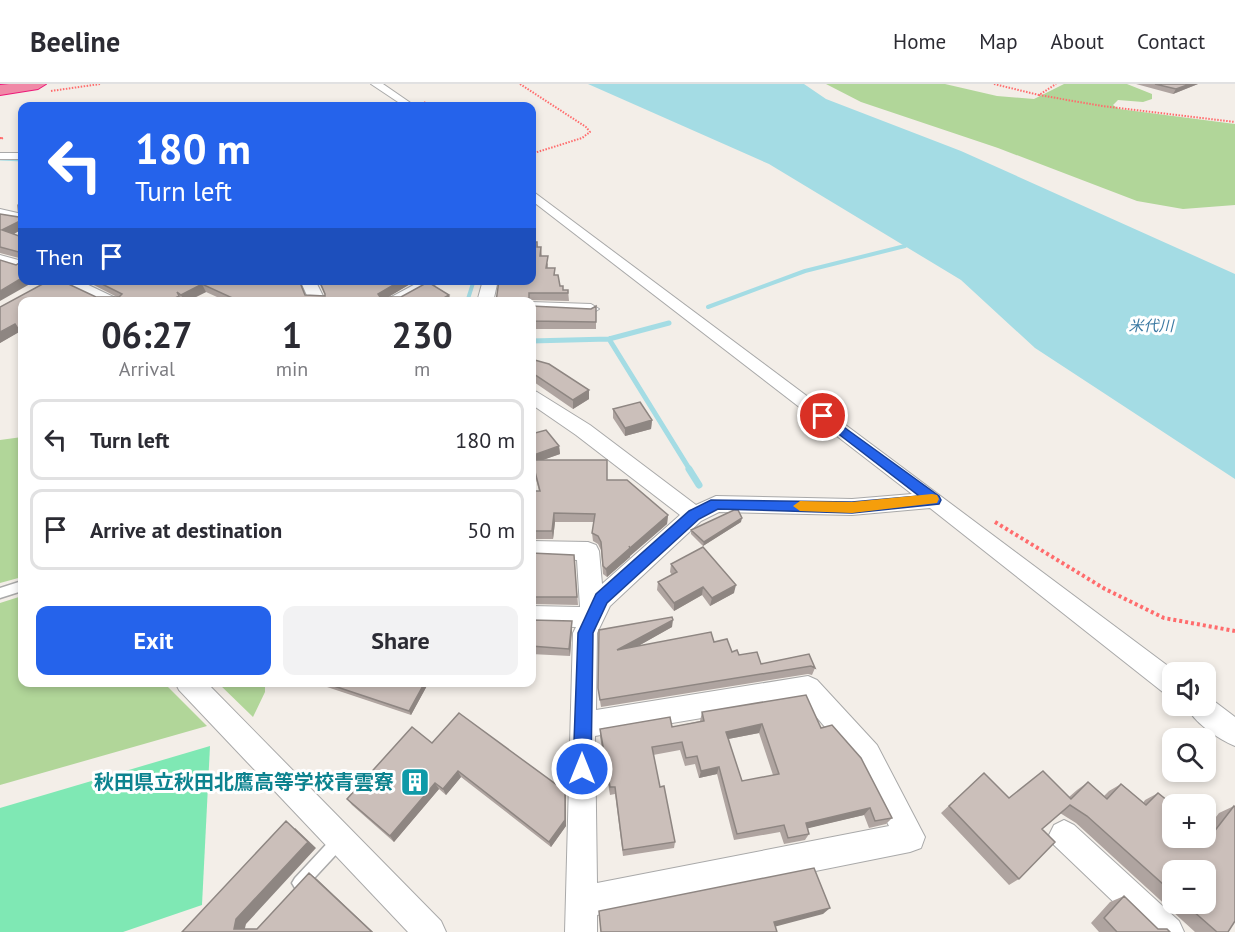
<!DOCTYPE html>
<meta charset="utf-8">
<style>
:root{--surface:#fff;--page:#f2f2f3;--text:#2b2b33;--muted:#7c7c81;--line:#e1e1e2;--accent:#2563eb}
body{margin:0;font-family:"PT Sans","Noto Sans JP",sans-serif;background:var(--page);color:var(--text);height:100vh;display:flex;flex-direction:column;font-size:22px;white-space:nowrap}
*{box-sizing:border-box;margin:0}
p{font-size:20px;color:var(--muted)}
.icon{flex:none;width:33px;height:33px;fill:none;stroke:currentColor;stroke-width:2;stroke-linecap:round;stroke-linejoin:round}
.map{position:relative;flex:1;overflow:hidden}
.drawer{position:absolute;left:18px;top:213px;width:518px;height:390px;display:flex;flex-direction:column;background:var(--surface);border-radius:12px;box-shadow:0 3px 9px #0003}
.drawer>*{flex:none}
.guide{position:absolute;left:18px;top:18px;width:518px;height:183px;border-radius:12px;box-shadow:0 3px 9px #0003;background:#2563eb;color:#fff;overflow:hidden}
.buttons{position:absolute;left:1162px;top:578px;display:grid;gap:12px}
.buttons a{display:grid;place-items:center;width:54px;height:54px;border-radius:12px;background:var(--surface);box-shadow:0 3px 9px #0003;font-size:30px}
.pin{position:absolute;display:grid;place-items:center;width:51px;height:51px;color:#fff;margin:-26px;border:3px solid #fff;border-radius:50%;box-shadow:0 2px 6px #0007}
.me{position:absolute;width:66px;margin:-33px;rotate:0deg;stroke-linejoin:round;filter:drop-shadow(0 0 4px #0008)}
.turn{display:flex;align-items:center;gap:21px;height:126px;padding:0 18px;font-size:27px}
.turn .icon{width:78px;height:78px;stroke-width:2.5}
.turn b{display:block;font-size:42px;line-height:51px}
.then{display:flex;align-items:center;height:57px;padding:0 18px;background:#0003;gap:12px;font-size:22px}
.eta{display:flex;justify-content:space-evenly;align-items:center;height:102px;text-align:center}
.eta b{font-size:36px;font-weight:800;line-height:42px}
.primary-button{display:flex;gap:12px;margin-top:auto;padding:12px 18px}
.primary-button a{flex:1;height:69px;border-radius:12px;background:var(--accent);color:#fff;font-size:24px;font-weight:800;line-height:69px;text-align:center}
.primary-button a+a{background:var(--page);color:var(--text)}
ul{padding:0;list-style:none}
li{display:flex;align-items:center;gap:18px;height:81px;margin:0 12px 9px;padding:0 6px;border:3px solid var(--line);border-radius:12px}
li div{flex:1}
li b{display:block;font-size:22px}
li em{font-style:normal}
header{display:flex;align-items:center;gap:36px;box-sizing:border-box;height:84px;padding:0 30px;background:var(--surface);border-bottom:2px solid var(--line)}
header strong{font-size:28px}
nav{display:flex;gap:33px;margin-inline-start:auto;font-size:21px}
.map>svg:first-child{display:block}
.forest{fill:#b1d699}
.pitch{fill:#7fe8b4}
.water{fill:#a4dce4}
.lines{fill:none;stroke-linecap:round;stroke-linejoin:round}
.stream-far3{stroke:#a4dce4;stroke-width:3}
.stream-far2{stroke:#a4dce4;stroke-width:4}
.stream-far1{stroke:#a4dce4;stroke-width:5}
.stream{stroke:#a4dce4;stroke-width:7}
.lane-casing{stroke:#a9a9a9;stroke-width:3}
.street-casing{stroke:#a9a9a9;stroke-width:2}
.highway-casing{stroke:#ed1878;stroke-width:2}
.path-far1{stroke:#ff6c6d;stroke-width:2;stroke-dasharray:1.5 1.5;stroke-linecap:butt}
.path{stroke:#ff6c6d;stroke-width:4;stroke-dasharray:3 3;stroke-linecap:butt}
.lane{fill:#fff;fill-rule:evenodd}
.street{fill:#fff;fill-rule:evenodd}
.highway{fill:#f089a7;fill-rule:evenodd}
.wall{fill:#afa4a0;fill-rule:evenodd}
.shaded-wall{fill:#8e8682}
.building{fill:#cbbfba;stroke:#8e8682;stroke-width:1.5;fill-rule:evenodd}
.route{fill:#2563eb;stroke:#184099;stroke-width:1.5}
.slow{fill:#f59e0b}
.labels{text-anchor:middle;stroke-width:6;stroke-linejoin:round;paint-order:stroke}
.far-water-label{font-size:15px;font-style:italic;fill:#3c7aa3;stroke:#fff}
.near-culture-label{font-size:20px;font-weight:bold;fill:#0d838f;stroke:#fff;text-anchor:end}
</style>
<header>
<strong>Beeline</strong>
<nav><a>Home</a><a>Map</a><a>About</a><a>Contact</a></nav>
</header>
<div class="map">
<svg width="1235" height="848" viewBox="0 0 1235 848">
<rect width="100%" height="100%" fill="#f3eee8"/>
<path class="forest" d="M826 0H945L997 12 1034 15 1064 0H1127L1152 10V15L1143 18 1118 16 1113 21 1119 25 1235 40V121L1183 125 1137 117 998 64 861 18Z
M22 353V493L0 499V356Z
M22 512V598L164 599 207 642 0 701V519Z
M218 599H265V608L253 633Z"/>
<path class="pitch" d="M210 662 202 821 123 848H0V724Z"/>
<path class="water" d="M588 0H804L826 15 961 67 1235 190V395L1035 264 961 196 769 80Z"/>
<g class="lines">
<path class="stream-far3" d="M0 75 22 76"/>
<path class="stream-far2" d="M467 218 474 196
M708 223 805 187 905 162"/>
<path class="stream-far1" d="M609 255 690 386
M531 257 609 255 669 239"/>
<path class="stream" d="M689 385 699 401"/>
<g class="lane-casing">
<path id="lane" d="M22 497V507L0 514V504Z
M339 750 344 752 346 757 344 762 305 804 300 807 295 804 292 799 295 794 334 752Z"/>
</g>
<g class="street-casing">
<path id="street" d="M371 0H383L415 22H404Z
M0 69H22V75H0Z
M531 106 1176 588H1173V613L1164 609 930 424 852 431 719 428 701 437 610 522 597 549 596 626 808 592 817 596 877 661 925 753 921 764 910 768 597 831V848H565L573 549 576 543 531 542V522L580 523 577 476 531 475V457L588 458 596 461 599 467 602 500 680 431 576 351 531 320V306L537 308 590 341 696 421 716 412 852 415 912 410 531 116ZM803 617 857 681 889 742 597 799 595 652Z
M0 125 22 130V138L0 133Z
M0 171 22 177V186L0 180Z
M57 196H78L124 218H102Z
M300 196H315L326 218H310Z
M423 196H443L403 218H382Z
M483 196H498L493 218H477Z
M531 218 591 220 599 225 591 230 531 228Z
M175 598H206L441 837 446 848H408L179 606Z
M1206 611 1235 633V662C1218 655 1193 638 1186 621H1206Z
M1064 736 1074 741 1179 837 1184 848H1145L1054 761 1049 751 1054 741Z"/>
</g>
<g class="highway-casing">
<path id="highway" d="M9 0H46L38 5 0 11V1Z"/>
</g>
<path class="path-far1" d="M520 0 586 43 590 48 582 54 531 70
M994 0 1039 11 1056 0
M51 7 100 0
M1039 11 1102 22 1235 38
M424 18 431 22
M0 54H3L0 55"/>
<path class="path" d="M995 438 1105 505 1164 534 1235 547"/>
<use href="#lane" class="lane"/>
<use href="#street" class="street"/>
<use href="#highway" class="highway"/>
</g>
<path class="wall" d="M1136 0H1198L1173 10Z
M22 118V145L14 150 22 153V196L16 181 19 179V174L0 169V130L19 133Z
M537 158 538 163H541L542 172 548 180V184L555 191 560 202 563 206H568L569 217 529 216V218H496Z
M50 196H60L96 213H117L84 196H299L305 211 325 212V211L318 196H417L388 213H401L428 198 449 211 451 218H228L206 208 187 218H184L181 215 182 218H22V251L20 247 0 259V223Z
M531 222 591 225 596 222V245H531Z
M531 275 589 306V315L573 325 531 296Z
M613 325 652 336 651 345 625 352 613 334Z
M531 350 559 362 560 370 542 376 607 396 668 431 667 440 630 472V471V473L607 493 603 490 601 466 598 460 593 457 592 449 594 438H555L553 455H531V407H539L531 375Z
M741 438 703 462 691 450V446Z
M531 469 574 471 578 521 531 520Z
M671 480 734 509 710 522 702 511 674 527 657 506 658 498 672 491 670 488Z
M531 536 572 545 570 572 531 570Z
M672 543 638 562 714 558 732 568 761 580 809 570 815 584 812 591 808 590 601 623 598 604 599 546Z
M320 598H429L411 631 321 601Z
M702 628 821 644 892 734 886 740 869 744 864 731 807 744 809 750 805 756 784 760 780 748 734 756 717 690 699 694 695 680 685 682 680 666 653 671 660 703 675 758 674 764 623 772 615 710 610 711 600 653V645L672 643 700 637ZM759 649 773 691 742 697 728 655Z
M432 659 565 707 566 713V742L551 763 461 693 446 711 439 705 394 758 352 721 347 715Z
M984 689 1009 714 1069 713 1077 706 1088 698 1104 712 1109 707 1121 700 1143 719 1145 716 1158 709 1206 753V746L1219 729 1234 722 1228 848H1195L1076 739 1060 729 1042 745 1019 795 1009 801 941 729ZM1173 786 1206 819H1173Z
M1124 812 1158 845 1170 848H1099L1091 839 1110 818Z"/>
<path class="shaded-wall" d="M1190 0H1198L1173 10 1176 5Z
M22 136V145L7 154 2 146Z
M22 194V196H37L0 217V207Z
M402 196H417L380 218 378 210Z
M202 200 206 208 185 218 181 211Z
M449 211 451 218H437Z
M179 212 182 218 168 217Z
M15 240 21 247 0 259V248Z
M589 306V315L573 325V316Z
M652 336 651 345 625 352V344Z
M559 362 560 370 532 380 531 372Z
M554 429 555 438 553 455 552 447Z
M668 431 667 440 630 472V464Z
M742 434 741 438 703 462 704 458Z
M630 464V473L607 493 606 485Z
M736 501 734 509 710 522 712 514Z
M703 503 702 511 674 527V519Z
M673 536 672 543 617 574V566Z
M572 537V545L570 572 569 565Z
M425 598H429L411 631 409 627Z
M762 640 759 649 723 656 726 648Z
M719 683 717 690 699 694 701 687Z
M458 687 461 693 446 711 443 705Z
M435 699 439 705 394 758 390 752Z
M565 707 566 713V742L551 763 549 758Z
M870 724 864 731 801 746 806 739Z
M295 744 316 764 246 840 244 848 234 845 236 835Z
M309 789 317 795 373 848H372Z
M830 824 823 830 770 844 774 838Z"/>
<path class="building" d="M1155 0H1190L1176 5Z
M22 118V136L2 146 22 153V194L0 207V176L16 181 19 179V168L0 163V130L19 133 18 121Z
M531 158H537V163H541L540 172H548L546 184H555L554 191H558L560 202H563V206H568V209H529V218H496L499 196H531Z
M50 196H60L96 213H119L122 210 94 196H299L305 211 325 212V210L319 196H402L378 210 380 213H401L428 198 449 211 437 218H241L202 200 181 211 177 208 179 212 168 218H22V251L15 240 0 248V223Z
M531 222 591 225 596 222V238L531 237Z
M531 275 549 280 589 306 573 316 531 288Z
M640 318 652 336 625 344 613 325Z
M546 346 559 362 531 372V350Z
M532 376H607V396H627L668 431 630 464 629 462 630 464 606 485 603 482 601 458 598 452 592 449 595 430 554 429 552 447H531V407H540Z
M734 426H738L742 434 704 458 691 446Z
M703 463 736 501 712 514 703 503 674 519 658 498 677 488 671 480Z
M531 469 574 471 577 513H531Z
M672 533 673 536 617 566 711 548 714 558 727 555 732 568 737 566 739 571 757 568 761 580 809 570 815 584 811 582 600 616 598 604 599 546Z
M531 536 572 537 569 565 531 562Z
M322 598H425L409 627Z
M806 611 821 644 832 641 861 674 892 734 875 737 870 724 806 739 809 750 788 754 784 741 737 750 719 683 701 687 697 672 686 674 682 658 652 663 660 703 664 702 675 758 623 766 615 703H610L600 645 670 633 672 643 704 637 702 628ZM762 640 779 690 742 697 726 648Z
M459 629 565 707V736L549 758 458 687 443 705 435 699 390 752 347 715 412 643 432 659Z
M1043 687 1071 715 1088 698 1107 715 1121 700 1146 721 1158 709 1173 721V753H1206V750L1210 753 1234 722 1235 723V837L1228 848H1217L1184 819H1206V786H1173V809L1087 732 1070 721 1042 745 1055 758 1019 795 949 722 984 689 1009 714Z
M286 737 308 758 236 835 234 845H257L309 789 372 848H182Z
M814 784 830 824 774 838 777 848H601L599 827Z
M1124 812 1158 845H1167L1170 848H1117L1104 834Z"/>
<path class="route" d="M823 328 939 412 941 416 939 420 852 429 718 425 699 435 607 519 593 549 591 685 588 692 582 694 575 692 573 685 578 549 596 510 689 427 711 416 852 418 919 412 819 335V330Z"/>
<path class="slow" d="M932 410 937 411 939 415 937 419 852 429 800 427 793 422 800 417 852 418Z"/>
<defs>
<g id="building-square" transform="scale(1.5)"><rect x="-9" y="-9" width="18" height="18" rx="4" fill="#0f9aa8" stroke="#fff"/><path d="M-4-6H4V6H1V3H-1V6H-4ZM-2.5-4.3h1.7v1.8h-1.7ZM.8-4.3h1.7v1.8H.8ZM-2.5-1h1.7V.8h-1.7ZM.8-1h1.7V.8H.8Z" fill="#fff"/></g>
</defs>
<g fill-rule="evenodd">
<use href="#building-square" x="415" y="698"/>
</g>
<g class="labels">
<g class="far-water-label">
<text x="1151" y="247">米代川</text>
</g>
<g class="near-culture-label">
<text x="394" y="705">秋田県立秋田北鷹高等学校青雲寮</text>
</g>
</g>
</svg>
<div class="buttons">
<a><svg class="icon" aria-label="sound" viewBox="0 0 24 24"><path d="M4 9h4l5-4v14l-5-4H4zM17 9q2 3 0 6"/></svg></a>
<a><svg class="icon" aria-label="search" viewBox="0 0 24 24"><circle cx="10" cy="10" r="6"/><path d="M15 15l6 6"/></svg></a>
<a>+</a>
<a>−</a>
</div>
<div class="pin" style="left:823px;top:332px;background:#d93025"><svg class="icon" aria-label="arrive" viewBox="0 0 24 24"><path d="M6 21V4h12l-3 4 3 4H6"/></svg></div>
<svg class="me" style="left:582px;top:685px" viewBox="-20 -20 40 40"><circle r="17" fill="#2563eb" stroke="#fff" stroke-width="3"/><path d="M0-11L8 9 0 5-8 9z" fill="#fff"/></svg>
<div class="guide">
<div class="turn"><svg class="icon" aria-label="left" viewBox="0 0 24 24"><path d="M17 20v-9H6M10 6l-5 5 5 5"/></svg><div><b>180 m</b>Turn left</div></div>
<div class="then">Then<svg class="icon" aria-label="arrive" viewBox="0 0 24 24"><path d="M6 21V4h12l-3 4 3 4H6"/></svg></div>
</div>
<section class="drawer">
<div class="eta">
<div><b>06:27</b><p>Arrival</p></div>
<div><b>1</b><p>min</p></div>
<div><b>230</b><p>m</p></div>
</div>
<ul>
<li><svg class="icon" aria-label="left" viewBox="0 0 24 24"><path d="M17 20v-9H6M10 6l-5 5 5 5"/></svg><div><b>Turn left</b></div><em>180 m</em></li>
<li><svg class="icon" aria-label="arrive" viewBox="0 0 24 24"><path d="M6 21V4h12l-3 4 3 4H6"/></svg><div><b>Arrive at destination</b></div><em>50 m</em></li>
</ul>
<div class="primary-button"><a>Exit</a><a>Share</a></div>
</section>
</div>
